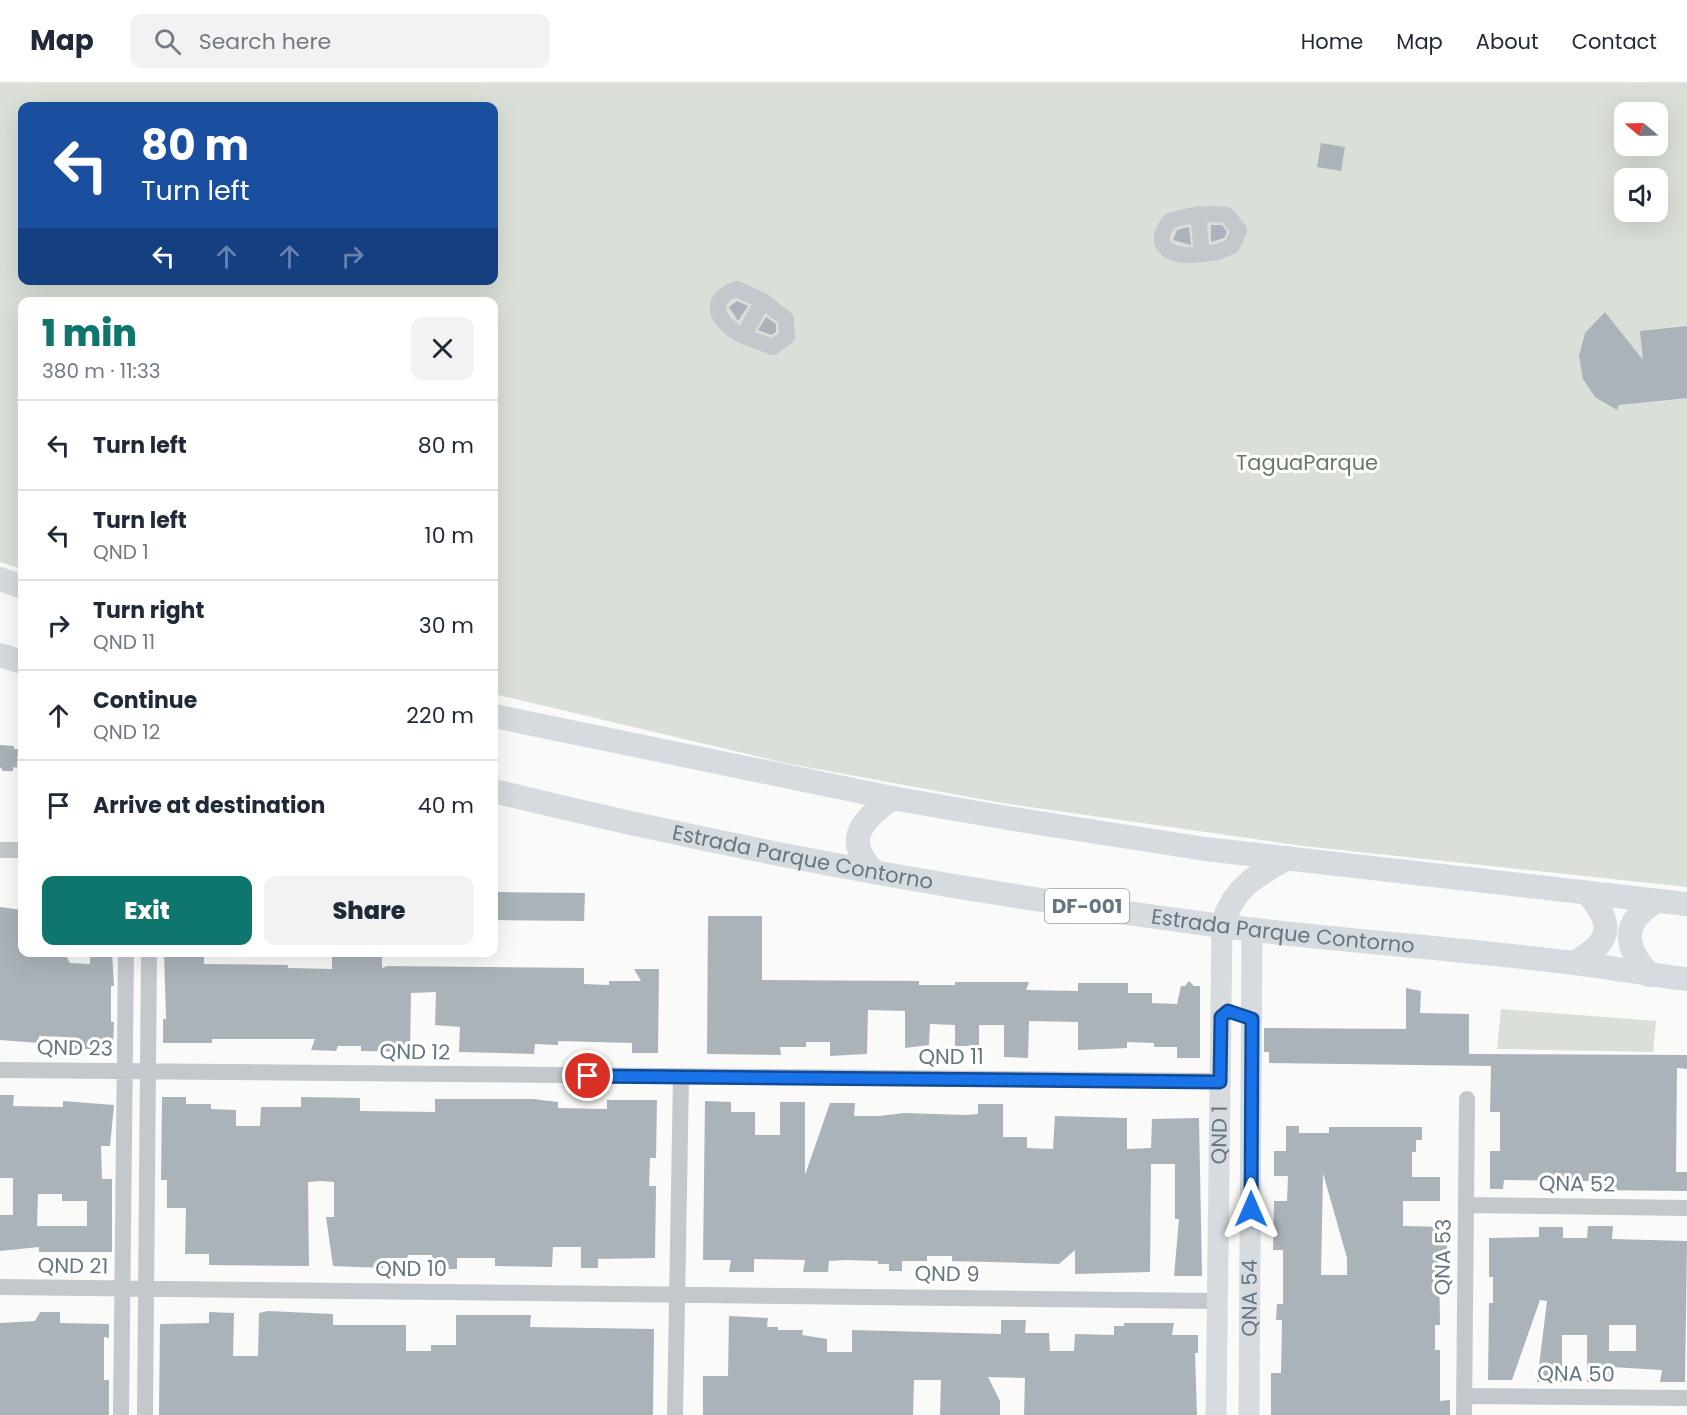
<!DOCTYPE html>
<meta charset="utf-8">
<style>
:root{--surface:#fff;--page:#f2f2f3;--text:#1f2937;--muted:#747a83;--line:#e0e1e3;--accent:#0f766e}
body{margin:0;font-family:Poppins,sans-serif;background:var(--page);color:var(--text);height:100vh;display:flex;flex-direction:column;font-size:22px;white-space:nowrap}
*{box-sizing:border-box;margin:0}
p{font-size:20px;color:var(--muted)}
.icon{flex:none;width:33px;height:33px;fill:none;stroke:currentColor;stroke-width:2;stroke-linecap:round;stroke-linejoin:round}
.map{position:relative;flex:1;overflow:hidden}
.details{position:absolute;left:18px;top:213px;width:480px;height:660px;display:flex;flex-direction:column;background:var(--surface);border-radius:12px;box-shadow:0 6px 24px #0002}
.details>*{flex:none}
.hud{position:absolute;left:18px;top:18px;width:480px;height:183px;border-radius:12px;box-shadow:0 6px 24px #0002;background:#1a4fa0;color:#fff;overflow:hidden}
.needle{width:39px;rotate:289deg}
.buttons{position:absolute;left:1614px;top:18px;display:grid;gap:12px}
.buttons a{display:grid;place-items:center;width:54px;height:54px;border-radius:12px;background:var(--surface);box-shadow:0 6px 24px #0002;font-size:30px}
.pin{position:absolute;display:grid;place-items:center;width:51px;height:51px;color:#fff;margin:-26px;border:3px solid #fff;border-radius:50%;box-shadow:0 2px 6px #0007}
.me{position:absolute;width:66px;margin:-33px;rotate:0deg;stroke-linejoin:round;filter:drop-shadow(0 0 4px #0008)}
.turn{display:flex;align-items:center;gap:21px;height:126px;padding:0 24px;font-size:27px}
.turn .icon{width:78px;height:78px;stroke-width:2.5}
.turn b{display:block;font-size:42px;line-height:51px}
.lanes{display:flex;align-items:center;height:57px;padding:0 24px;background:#0003;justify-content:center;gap:30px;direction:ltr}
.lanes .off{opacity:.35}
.round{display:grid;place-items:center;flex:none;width:63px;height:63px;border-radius:12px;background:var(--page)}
.headline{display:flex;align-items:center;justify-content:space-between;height:102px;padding:0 24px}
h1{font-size:36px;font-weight:800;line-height:45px;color:var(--accent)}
.button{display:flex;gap:12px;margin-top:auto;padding:12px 24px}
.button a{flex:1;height:69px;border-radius:12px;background:var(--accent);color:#fff;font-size:24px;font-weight:800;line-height:69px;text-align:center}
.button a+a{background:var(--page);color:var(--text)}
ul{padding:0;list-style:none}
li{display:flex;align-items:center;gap:18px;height:90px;padding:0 24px;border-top:2px solid var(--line)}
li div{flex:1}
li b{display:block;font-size:22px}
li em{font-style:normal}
header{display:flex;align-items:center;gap:36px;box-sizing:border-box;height:84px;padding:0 30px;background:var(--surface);border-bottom:2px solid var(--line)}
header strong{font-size:28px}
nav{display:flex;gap:33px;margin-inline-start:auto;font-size:21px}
.search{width:420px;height:54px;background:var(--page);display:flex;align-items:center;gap:15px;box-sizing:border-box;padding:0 21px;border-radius:12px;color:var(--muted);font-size:22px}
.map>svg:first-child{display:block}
.green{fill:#dadfd7;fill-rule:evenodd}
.building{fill:#aab3b9;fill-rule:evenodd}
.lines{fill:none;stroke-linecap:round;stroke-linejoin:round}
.minor{stroke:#c3c8cc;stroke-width:16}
.major{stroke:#d6dbdf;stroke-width:21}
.highway{stroke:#d6dbdf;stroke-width:24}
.route-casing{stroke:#114b97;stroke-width:15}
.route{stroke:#1a73e8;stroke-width:10}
.labels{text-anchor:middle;stroke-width:6;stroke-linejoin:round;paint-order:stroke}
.shield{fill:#fff;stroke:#939fa8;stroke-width:1.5}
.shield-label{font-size:20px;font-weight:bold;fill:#657683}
.park-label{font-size:21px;fill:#687a64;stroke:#fff}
.street-label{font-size:21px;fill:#657683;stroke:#fff}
</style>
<header>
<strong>Map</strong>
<div class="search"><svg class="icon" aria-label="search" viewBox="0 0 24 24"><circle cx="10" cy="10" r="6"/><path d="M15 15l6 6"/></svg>Search here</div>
<nav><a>Home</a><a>Map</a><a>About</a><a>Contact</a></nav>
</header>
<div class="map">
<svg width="1687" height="1331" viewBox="0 0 1687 1331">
<rect width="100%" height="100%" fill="#fafaf8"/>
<path class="green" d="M0 0H1687V803L1303 762 1002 719 785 679 494 610V218H22V485L0 478ZM22 22H494V196H22ZM1624 28H1658V62H1624ZM1624 94H1658V128H1624Z
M1501 925 1656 937 1653 968 1497 965Z"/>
<path class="building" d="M1321 59 1345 63 1341 87 1317 83Z
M1211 141H1222L1227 148 1224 154 1211 158Z
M1189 143 1191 161 1173 156 1177 146Z
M737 217 748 222 738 237 729 223Z
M1605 228 1643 276 1640 247 1687 242V314L1619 321 1617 326 1595 313 1583 295 1579 272 1585 249Z
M766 233 776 240V248L771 251 758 246Z
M0 661 14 662V665H18L17 684 13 683V687H3L0 683Z
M494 808 585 809 584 837 494 836Z
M0 823 22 826V868H64L70 879 90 880V868H112L114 902H111V938H114L113 965H64L63 953 39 952V959L0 956Z
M708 832H762V896L919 897V901H955V898H1029L1026 906 1078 907V899H1128V909H1152V919L1177 920 1181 902H1185L1189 897 1194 902H1200V974H1177V963H1154V959L1127 958V964L1078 966V938L1029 937 1028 974 1004 973V941H979V962H955V941L930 940 929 961 905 964V927L868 926 867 970 830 972V958H806V963H780L781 971 707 970Z
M164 868H204V880L288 881V884L332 885V868H382V884L387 882 584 884V900L609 901V897H641L634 885H659L658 969H632V959L558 957V961L535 960 534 970 459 968 460 943 435 941 436 908 411 909 410 968 361 967V962H338L336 967 311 966 315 955H212V959H163V935H166Z
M1406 904 1421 907 1420 929 1469 930V970L1687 971V985L1677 984 1676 1088H1687V1107L1590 1106V1097L1504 1096 1503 1105H1490V1067H1500V1028H1490L1491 982 1269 979V968H1264V944L1406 945Z
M0 1011H14L13 1022 63 1023V1017L114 1021 110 1062H101L102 1095H112V1168H39V1163L0 1167V1131H13V1094H0ZM38 1110H62V1117H87V1142H37Z
M162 1013H186V1020H211V1025L236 1026V1042H260L261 1023H301V1013L360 1014V1027L435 1028V1015H533L558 1018V1024L607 1025V1016H657L656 1074H650L649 1102H656L655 1174 598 1175V1184H581V1163H553L552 1183 495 1182V1174H457V1185H432V1171H408L407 1174H384L383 1184 333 1182 326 1133H334V1098L321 1097 308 1098 309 1182 209 1181V1170H185L186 1124H167V1096H161Z
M705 1017 731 1018V1028H755V1051H780V1018H805V1091L830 1019H855L854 1032H879L904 1029 966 1031 978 1030V1020H1003V1053H1027V1064L1053 1065 1055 1032 1127 1034V1065L1151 1064 1152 1035 1199 1034 1202 1192H1174L1179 1135H1175V1080H1151L1150 1188 1075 1190V1166L1059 1180 952 1177V1172H927V1177H902V1187H889V1180H878V1177L845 1176 829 1177 828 1188H803L805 1176 754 1175V1188H729L731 1176H703Z
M1286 1042H1299V1049H1329V1043H1422V1056H1416V1068H1412V1093H1440V1117H1403V1142L1448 1143 1447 1167H1439L1440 1241H1435V1266H1440V1317L1450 1316V1331H1271V1289H1281L1282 1236H1276L1277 1220H1283V1166H1273L1274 1117H1287L1288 1092H1274V1067H1286ZM1323 1089 1347 1174V1191H1321Z
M1588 1142H1613L1612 1155 1687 1157 1685 1298H1660L1662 1286 1611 1283V1298H1587V1251H1562V1298H1537L1547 1217 1540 1216 1512 1296H1488L1489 1219H1493V1193H1489V1154L1539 1153V1143H1563V1154H1587ZM1609 1241H1636V1267H1609Z
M268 1227 333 1230V1241H406V1267H431V1261H456V1231H531L530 1243 654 1245 653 1331H159L160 1240 209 1239V1228L234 1229 233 1272H258L259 1229Z
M40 1228H60V1239L109 1240V1254L104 1253V1296H109V1331H0V1239L35 1237Z
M729 1232 768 1234 767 1243H778V1246H803L802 1251 827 1255V1268H852V1246L1001 1250V1236H1026L1025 1249H1049L1050 1267H1074L1075 1250 1114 1251V1242H1124V1239H1174L1172 1251H1198V1269H1195L1197 1331H1024L1025 1294 988 1293 1000 1317V1331H940L941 1296H914L913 1331H703V1292H728Z"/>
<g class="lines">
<path class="minor" d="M1198 130 1202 170 1218 168 1232 162 1239 146 1227 131C1207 129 1190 130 1170 137 1147 165 1177 175 1202 170
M743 252C720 241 703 216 737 205L763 217 786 235 787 253 773 263 743 252 763 217
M0 766H22
M0 986 1220 997
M1467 1121 1687 1124
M0 1203 1218 1217
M1464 1312 1687 1314
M121 1331 126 868
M145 1331 149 868
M675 1331 681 993
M1464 1331 1467 1015"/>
<g class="major">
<path id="s1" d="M1216 1331 1222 842"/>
<path id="s2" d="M1249 1331 1252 845"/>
</g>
<g class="highway">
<path d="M0 495 22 503"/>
<path d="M0 571 22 578"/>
<path d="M494 632 892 714 1007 734 1205 765 1687 820"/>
<path id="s3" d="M494 707C733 766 977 810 1222 842 1339 857 1456 864 1573 879 1611 883 1649 891 1687 895"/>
<path d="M874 788C842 755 862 737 892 714"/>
<path d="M1222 842C1232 805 1256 791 1288 774"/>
<path d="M1574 879C1610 858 1616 843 1588 810"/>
<path d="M1650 891C1623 863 1621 837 1657 817"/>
</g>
</g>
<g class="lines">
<g class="route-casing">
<path id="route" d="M588 992 1220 998 1221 933 1228 927 1252 935 1251 1125"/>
</g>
<use href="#route" class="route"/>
</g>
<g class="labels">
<rect class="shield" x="1045" y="805" width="84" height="34" rx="4.5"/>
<g class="shield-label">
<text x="1087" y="829">DF-001</text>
</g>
<g class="park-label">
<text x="1307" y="386">TaguaParque</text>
</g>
<g class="street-label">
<text dy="7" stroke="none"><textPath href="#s3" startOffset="316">Estrada Parque Contorno</textPath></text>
<text dy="7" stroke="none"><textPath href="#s3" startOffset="802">Estrada Parque Contorno</textPath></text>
<text transform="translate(75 964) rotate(1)" y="7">QND 23</text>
<text transform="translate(415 968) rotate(1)" y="7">QND 12</text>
<text x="951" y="980">QND 11</text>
<text dy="7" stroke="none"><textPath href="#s1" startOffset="280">QND 1</textPath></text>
<text transform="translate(1577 1100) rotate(1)" y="7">QNA 52</text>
<text transform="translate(1443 1173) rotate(-89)" y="7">QNA 53</text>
<text transform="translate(73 1182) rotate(1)" y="7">QND 21</text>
<text x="411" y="1192">QND 10</text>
<text transform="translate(947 1190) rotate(1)" y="7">QND 9</text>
<text dy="7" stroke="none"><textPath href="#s2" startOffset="117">QNA 54</textPath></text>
<text transform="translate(1576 1290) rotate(1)" y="7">QNA 50</text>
</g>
</g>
</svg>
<div class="buttons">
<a><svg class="needle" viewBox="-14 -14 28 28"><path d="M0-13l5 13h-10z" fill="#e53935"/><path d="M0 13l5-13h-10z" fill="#747a83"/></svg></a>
<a><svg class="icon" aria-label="sound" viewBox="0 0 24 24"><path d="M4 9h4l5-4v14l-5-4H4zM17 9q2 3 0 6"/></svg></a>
</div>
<div class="pin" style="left:588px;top:992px;background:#d93025"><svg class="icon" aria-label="arrive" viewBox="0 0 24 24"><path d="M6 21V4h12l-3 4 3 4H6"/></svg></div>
<svg class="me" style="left:1251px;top:1125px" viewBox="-20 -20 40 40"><path d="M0-17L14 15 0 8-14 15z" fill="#1a73e8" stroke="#fff" stroke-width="4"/></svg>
<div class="hud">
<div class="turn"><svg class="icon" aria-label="left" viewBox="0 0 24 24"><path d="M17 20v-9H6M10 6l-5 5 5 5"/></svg><div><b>80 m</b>Turn left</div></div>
<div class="lanes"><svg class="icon" aria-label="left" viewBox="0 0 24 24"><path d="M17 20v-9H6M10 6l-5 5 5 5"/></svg><svg class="icon off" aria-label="ahead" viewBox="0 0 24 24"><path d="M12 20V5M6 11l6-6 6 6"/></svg><svg class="icon off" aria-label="ahead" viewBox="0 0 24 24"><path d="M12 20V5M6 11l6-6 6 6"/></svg><svg class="icon off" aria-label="right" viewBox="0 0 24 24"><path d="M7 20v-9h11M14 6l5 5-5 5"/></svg></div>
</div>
<section class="details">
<div class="headline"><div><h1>1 min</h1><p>380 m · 11:33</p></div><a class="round"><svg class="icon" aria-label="close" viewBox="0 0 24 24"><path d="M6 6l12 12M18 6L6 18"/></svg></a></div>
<ul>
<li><svg class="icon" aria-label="left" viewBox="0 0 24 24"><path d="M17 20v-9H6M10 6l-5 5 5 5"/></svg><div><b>Turn left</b></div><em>80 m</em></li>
<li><svg class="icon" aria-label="left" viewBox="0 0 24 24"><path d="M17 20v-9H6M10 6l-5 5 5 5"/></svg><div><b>Turn left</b><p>QND 1</p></div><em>10 m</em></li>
<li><svg class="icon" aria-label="right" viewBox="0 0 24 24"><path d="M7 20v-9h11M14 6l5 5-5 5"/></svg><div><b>Turn right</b><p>QND 11</p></div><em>30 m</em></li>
<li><svg class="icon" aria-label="ahead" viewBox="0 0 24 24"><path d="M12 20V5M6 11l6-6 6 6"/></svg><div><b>Continue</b><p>QND 12</p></div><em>220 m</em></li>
<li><svg class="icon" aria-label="arrive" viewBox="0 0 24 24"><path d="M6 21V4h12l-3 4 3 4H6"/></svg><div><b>Arrive at destination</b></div><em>40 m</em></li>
</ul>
<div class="button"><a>Exit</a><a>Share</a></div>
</section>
</div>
